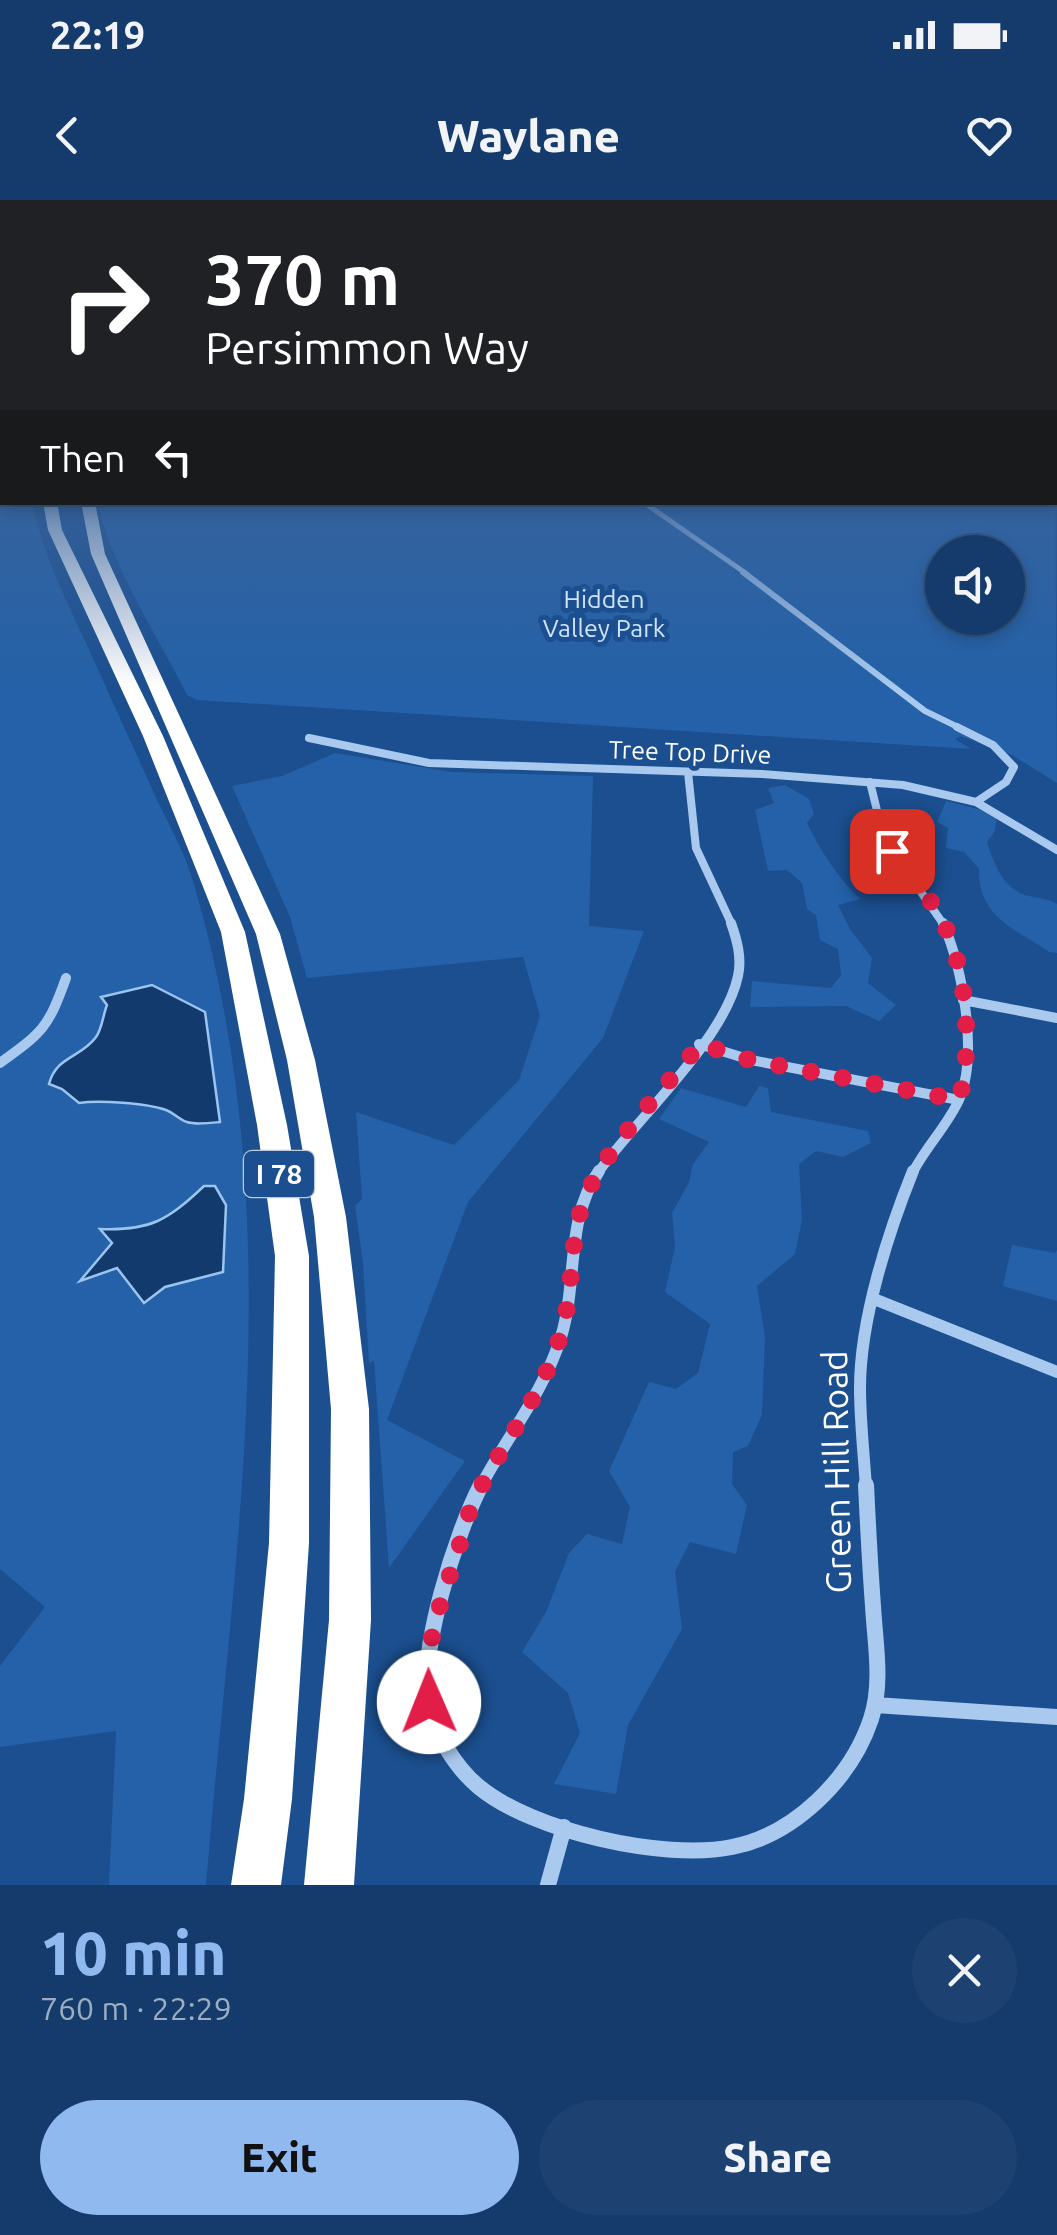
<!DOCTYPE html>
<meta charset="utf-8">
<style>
:root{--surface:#143b6b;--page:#1d4271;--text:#f1f3f6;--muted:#9dadc1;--line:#33557e;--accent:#90b9f0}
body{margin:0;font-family:Ubuntu,sans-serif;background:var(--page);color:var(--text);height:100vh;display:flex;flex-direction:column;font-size:38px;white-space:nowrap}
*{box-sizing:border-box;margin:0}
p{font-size:32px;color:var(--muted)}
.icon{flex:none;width:55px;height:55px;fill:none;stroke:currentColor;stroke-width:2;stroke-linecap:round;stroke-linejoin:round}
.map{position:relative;height:1685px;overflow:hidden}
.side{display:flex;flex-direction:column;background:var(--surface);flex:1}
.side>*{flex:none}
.banner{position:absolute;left:0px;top:0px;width:1058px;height:305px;box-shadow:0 5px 15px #0003,0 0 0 2px var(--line);background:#202124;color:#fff;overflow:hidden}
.fabs{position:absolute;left:925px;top:335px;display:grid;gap:20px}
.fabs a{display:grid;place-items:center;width:100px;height:100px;border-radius:50%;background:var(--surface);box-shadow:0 5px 15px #0003,0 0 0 2px var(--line);font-size:50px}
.pin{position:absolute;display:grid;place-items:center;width:85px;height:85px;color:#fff;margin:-42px;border-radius:20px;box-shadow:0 5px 15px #0006}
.me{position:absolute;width:110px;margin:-55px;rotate:359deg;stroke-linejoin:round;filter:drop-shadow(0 0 8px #0008)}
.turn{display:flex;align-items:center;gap:35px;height:210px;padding:0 40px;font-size:45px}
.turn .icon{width:130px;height:130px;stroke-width:2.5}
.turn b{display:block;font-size:70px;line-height:85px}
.then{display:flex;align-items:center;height:95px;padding:0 40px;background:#0003;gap:20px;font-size:38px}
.round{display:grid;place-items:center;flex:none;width:105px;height:105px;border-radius:52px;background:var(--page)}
.headline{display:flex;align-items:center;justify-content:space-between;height:170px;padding:0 40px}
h1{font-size:60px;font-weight:800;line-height:75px;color:var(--accent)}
.button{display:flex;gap:20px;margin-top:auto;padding:20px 40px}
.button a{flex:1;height:115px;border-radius:60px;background:var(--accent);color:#111;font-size:40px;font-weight:800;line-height:115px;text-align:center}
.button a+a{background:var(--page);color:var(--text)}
.status{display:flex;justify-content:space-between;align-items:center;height:70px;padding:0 50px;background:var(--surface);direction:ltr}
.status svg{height:28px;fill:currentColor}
header{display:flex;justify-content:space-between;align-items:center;height:130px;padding:0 40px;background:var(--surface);font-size:45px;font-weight:800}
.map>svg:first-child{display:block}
.green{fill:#2461a8;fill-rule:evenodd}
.water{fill:#123a6d;stroke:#9cc4f0;stroke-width:2.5}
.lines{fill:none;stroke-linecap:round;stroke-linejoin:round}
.minor-far5{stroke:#a9c9ee;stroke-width:5}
.minor-far4{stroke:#a9c9ee;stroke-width:6}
.minor-far3{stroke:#a9c9ee;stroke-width:8}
.minor-far2{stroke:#a9c9ee;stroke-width:10}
.minor-far1{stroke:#a9c9ee;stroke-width:12}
.minor{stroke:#a9c9ee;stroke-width:16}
.motorway{fill:#fff;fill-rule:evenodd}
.route{stroke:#e11d48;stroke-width:18;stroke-dasharray:0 32.4}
.labels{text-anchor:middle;stroke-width:10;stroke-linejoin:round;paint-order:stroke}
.far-park-label{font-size:25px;fill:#cfe3fa;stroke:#1b4f8f}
.far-street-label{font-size:25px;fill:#fff;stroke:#1b4f8f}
.shield{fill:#1b4f8f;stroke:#bbcadd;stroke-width:2.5}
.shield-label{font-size:28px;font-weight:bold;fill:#fff}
.near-street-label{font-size:35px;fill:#fff;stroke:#1b4f8f}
</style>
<div class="status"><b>22:19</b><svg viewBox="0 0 49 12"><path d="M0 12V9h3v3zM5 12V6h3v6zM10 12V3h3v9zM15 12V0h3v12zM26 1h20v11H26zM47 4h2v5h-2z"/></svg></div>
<header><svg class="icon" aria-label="back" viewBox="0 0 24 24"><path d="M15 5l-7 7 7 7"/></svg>Waylane<svg class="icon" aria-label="heart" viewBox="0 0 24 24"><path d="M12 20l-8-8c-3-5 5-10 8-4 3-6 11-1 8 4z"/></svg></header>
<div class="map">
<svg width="1057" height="1685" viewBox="0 0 1057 1685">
<rect width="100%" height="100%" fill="#1b4f8f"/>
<path class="green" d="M0 251 2 302 32 303C43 353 64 396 86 443 110 496 134 549 158 602 170 626 184 652 192 678 293 1014 234 1344 206 1685H109L116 1531 0 1547V1466L45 1407 0 1369Z
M1055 251 1057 583 1012 555 960 536 955 539 971 549 197 500 187 495C154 429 116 375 97 303L1055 302ZM942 352H1008V418H942Z
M335 553 452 572 593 576 589 726 644 731 603 838 468 1002 387 1220 465 1261 389 1368 374 1161 369 1163 363 1063 355 1006 362 999 356 912 454 945 519 880 540 816 523 757 307 778 290 717 232 586 282 576Z
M785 585 809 599 814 614 807 623C820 650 838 678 860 699L838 705 850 729 872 758 868 783 896 805 879 821 846 806 750 807 752 781 831 788 841 775 838 749 820 740 816 715 807 709 802 683 787 670 768 671 755 610 774 603 768 588Z
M946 601 997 614 995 631 987 642C994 663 1002 687 1025 695 1036 698 1047 698 1057 704V753L1049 752C1014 728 978 717 979 669L964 652 946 648 948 628 937 622Z
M759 886 768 888 771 912 868 931 871 943 843 957 816 951 799 964 802 1020 795 1054 757 1086 765 1137 762 1215 748 1246 733 1252 732 1284 747 1305 736 1354 690 1342 675 1372 682 1429 628 1525 616 1594 554 1584 580 1533 568 1493 522 1452 546 1412 569 1353 587 1334 622 1344 630 1307 609 1271 649 1182 676 1189 698 1173 710 1124 665 1092 675 1047 672 1013 689 982 693 964 709 942 659 919 681 888 746 907Z
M1012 1045 1055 1053 1057 1050V1101L1003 1086Z"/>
<path class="water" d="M152 785 205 812 220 922C210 923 196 925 187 922 180 920 174 913 166 910 146 903 99 900 79 903L62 889 49 884C56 856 81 858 96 837 102 829 103 815 107 805L101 797Z
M204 986H215L226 1005 223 1072 165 1087 144 1103 117 1068 80 1081 112 1043 100 1029C151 1031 168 1020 204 986Z"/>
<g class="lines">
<path class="minor-far5" d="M643 302 747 374"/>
<path class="minor-far4" d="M743 372 925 511 962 529"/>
<path class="minor-far3" d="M957 527 993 545 1014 567 1006 582 976 602
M309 538 429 563 762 574 903 585 976 602 1057 650
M688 572 696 648 732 725
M870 582 884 639 944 725"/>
<path class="minor-far2" d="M963 800 1057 818
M699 844 751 860 959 900
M0 863C43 832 48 828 66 778
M597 974C637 918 724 841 738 776 742 758 737 740 731 723
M912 974C925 948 947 926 959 900 979 854 962 767 943 723"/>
<path class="minor-far1" d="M874 1099 1057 1172
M480 1288C506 1238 544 1192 561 1137 578 1082 565 1020 599 971
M866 1288C864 1255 860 1221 860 1188 860 1120 888 1033 913 971"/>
<path class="minor" d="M481 1285C456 1333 418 1452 429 1504 436 1535 454 1566 479 1587 532 1631 664 1661 732 1647 794 1635 851 1579 871 1519 883 1483 875 1443 873 1406 870 1366 868 1326 866 1285
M875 1505 1057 1517
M548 1685 564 1627"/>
<path class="motorway" d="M43 302H57L62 330 163 536 245 732 287 925 309 1056V1343L292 1599 281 1685H231L244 1599 269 1343 275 1056 257 925 221 732 143 536 48 330Z
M81 302H95L105 354 280 734 315 860 346 1017 369 1209 371 1420 354 1685H304L329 1420 331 1209 314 1017 287 860 256 734 91 354Z"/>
</g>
<linearGradient id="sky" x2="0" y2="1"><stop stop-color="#0f2b4f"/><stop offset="0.52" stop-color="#39639b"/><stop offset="1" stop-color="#39639b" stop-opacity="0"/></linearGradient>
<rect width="1057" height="487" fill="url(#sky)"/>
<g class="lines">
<path class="route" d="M429 1502C422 1449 441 1403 457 1354 463 1336 467 1314 476 1297 503 1242 542 1196 560 1137 576 1089 567 1032 589 989 614 939 664 889 700 844L750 860 959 900C973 849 967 769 943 722 930 696 909 674 892 651"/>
</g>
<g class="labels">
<g class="far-park-label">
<text x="604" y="408">Hidden<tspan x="604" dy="29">Valley Park</tspan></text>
</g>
<g class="far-street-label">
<text transform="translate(690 552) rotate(2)" y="9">Tree Top Drive</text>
</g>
<rect class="shield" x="244" y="951" width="70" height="46" rx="8"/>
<g class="shield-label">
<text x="279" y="984">I 78</text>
</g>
<g class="near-street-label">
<text transform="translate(837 1272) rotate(-91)" y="12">Green Hill Road</text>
</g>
</g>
</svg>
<div class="fabs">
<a><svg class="icon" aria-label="sound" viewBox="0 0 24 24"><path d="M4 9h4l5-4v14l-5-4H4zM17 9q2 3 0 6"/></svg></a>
</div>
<div class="pin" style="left:892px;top:651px;background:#d93025"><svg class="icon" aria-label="arrive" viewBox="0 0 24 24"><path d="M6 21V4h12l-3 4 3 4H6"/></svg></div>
<svg class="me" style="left:429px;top:1502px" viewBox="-20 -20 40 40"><circle r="19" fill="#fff"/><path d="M0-13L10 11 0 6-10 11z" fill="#e11d48"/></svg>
<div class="banner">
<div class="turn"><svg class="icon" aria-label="right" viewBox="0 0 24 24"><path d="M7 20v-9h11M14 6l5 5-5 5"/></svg><div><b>370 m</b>Persimmon Way</div></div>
<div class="then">Then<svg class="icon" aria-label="left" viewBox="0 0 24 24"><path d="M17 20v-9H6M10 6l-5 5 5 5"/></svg></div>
</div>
</div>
<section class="side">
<div class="headline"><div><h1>10 min</h1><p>760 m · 22:29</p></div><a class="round"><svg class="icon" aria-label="close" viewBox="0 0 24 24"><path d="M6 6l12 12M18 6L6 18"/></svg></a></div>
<div class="button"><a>Exit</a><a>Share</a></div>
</section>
